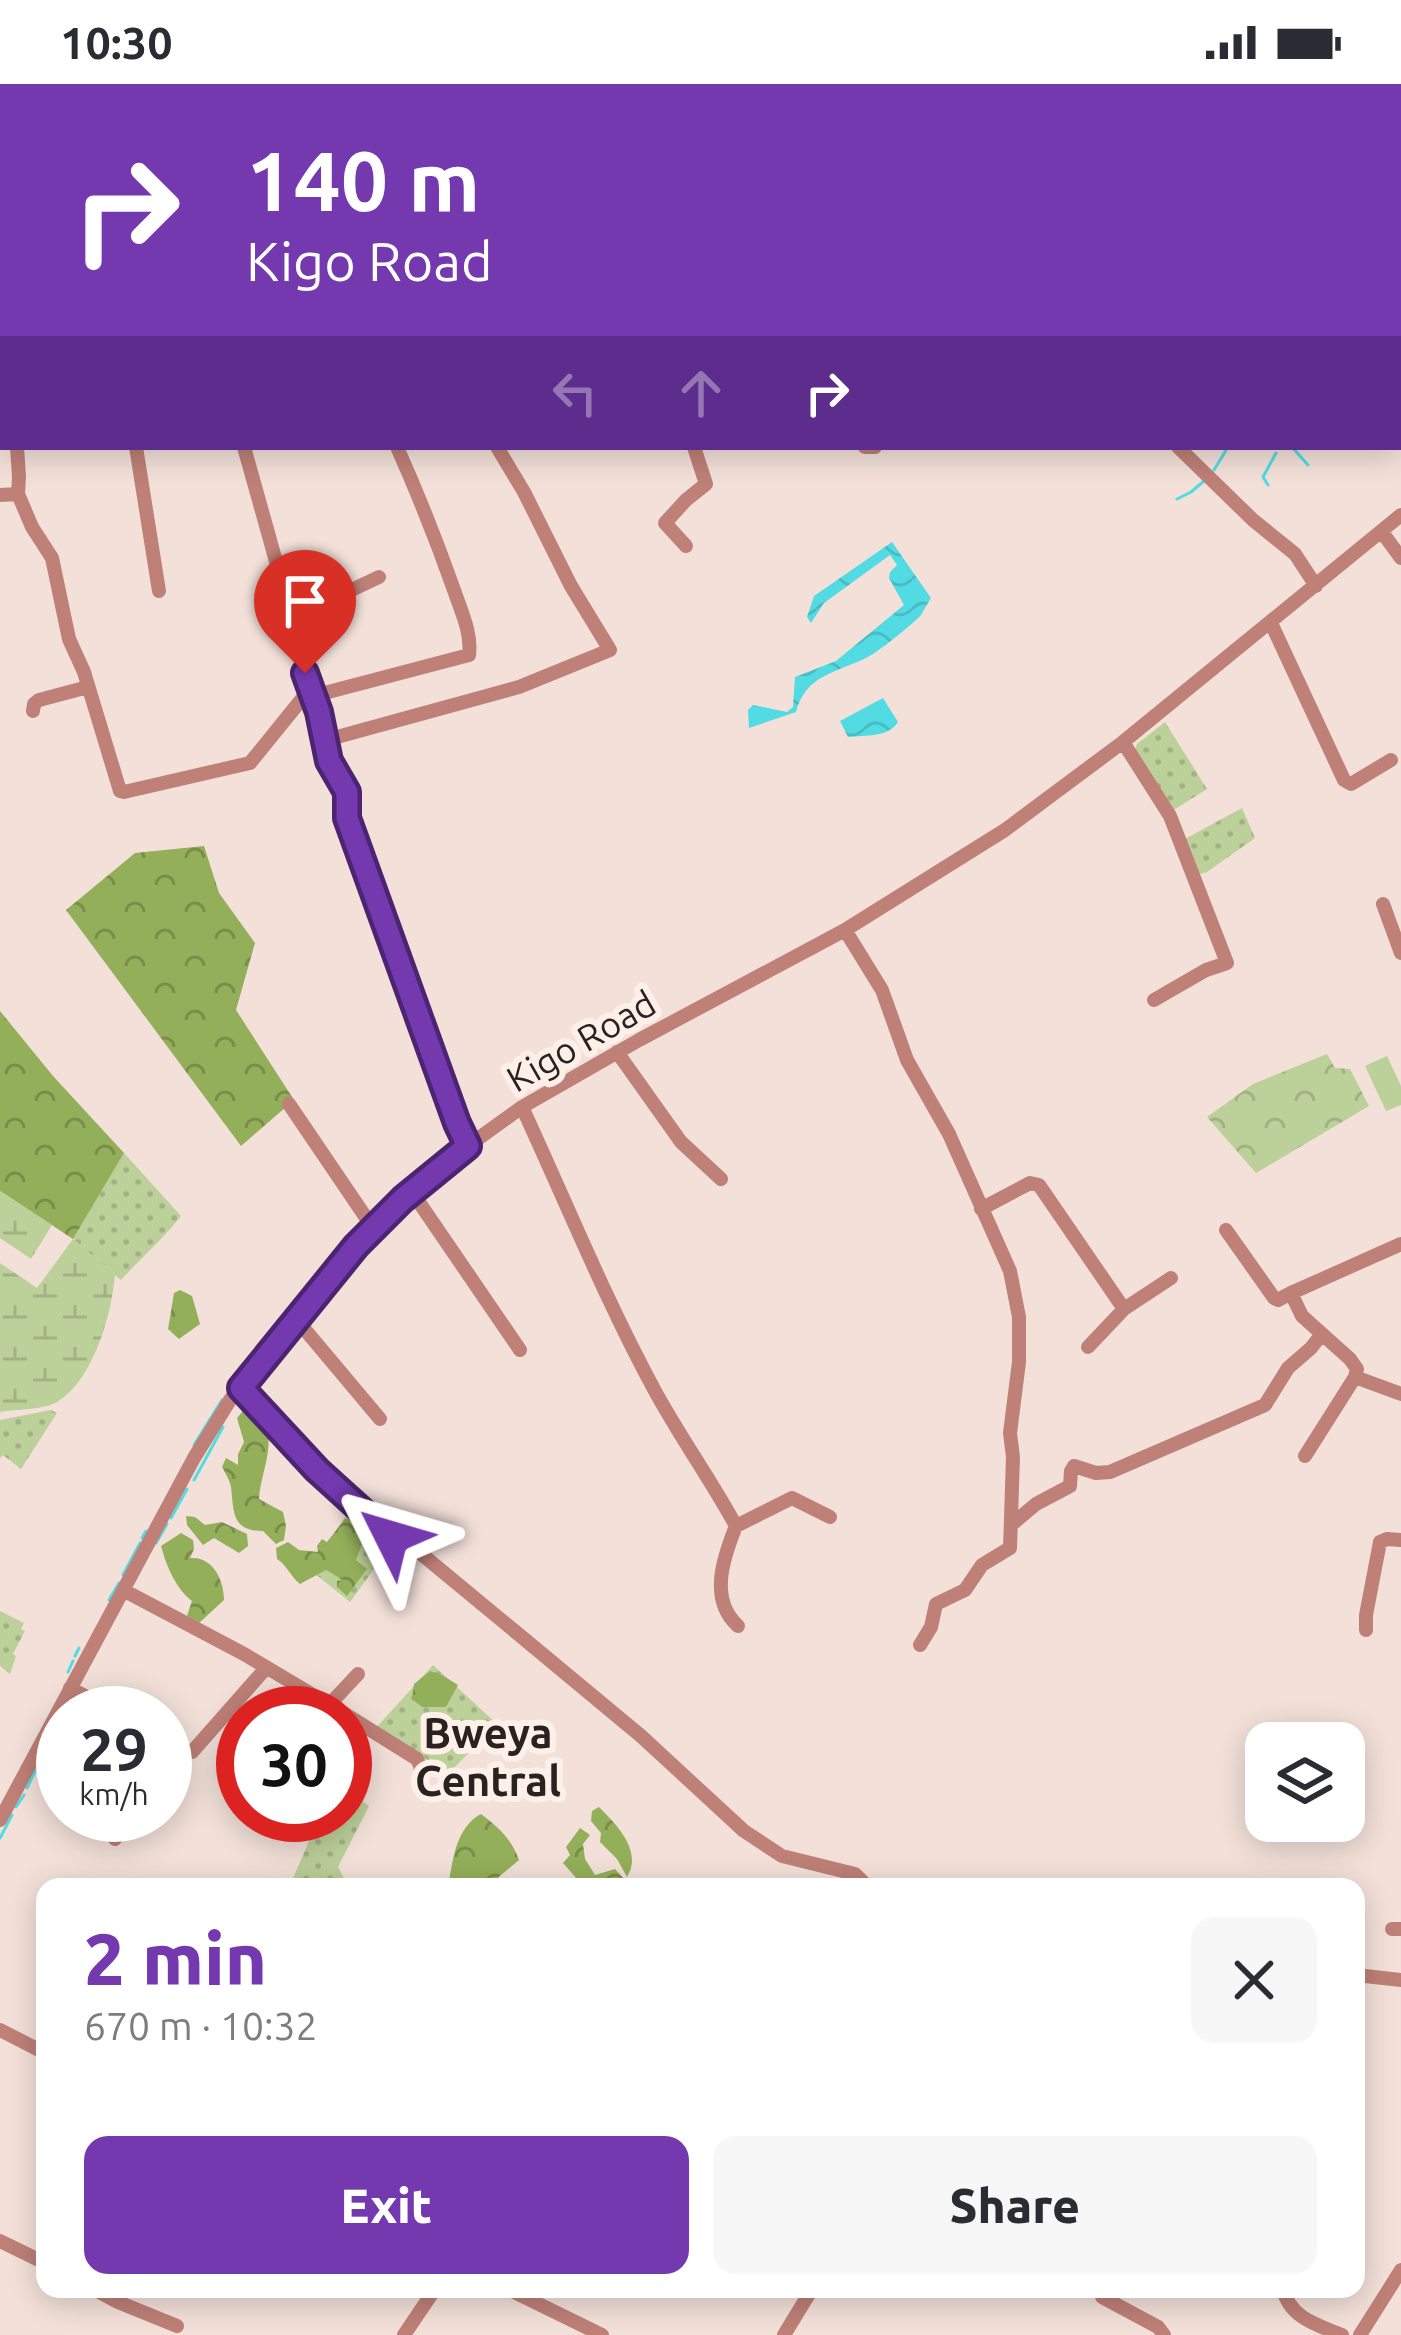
<!DOCTYPE html>
<meta charset="utf-8">
<style>
:root{--surface:#fff;--page:#f7f7f7;--text:#2b2b33;--muted:#7c7c81;--accent:#7439af}
body{margin:0;font-family:Ubuntu,sans-serif;background:var(--page);color:var(--text);height:100vh;display:flex;flex-direction:column;font-size:45px;white-space:nowrap}
*{box-sizing:border-box;margin:0}
p{font-size:39px;color:var(--muted)}
.icon{flex:none;width:66px;height:66px;fill:none;stroke:currentColor;stroke-width:2;stroke-linecap:round;stroke-linejoin:round}
.map{position:relative;flex:1;overflow:hidden}
.sheet{position:absolute;left:36px;top:1794px;width:1329px;height:420px;display:flex;flex-direction:column;background:var(--surface);border-radius:24px;box-shadow:0 6px 30px #0003}
.sheet>*{flex:none}
.guide{position:absolute;left:0px;top:0px;width:1401px;height:366px;box-shadow:0 6px 30px #0003;background:#7439af;color:#fff;overflow:hidden}
.buttons{position:absolute;left:1245px;top:1638px;display:grid;gap:24px}
.buttons a{display:grid;place-items:center;width:120px;height:120px;border-radius:24px;background:var(--surface);box-shadow:0 6px 30px #0003;font-size:60px}
.speed{position:absolute;left:36px;top:1602px;display:flex;gap:24px;font-size:60px;font-weight:700;text-align:center}
.speed>*{display:grid;place-content:center;width:156px;height:156px;border-radius:50%;background:var(--surface);box-shadow:0 6px 30px #0003;line-height:1}
.speed small{font-size:30px;font-weight:400}
.speed .limit{border:18px solid #d22;background:#fff;color:#111}
.pin{position:absolute;display:grid;place-items:center;width:102px;height:102px;color:#fff;margin:-123px -51px;border-radius:50% 50% 50% 0;rotate:-45deg;box-shadow:0 0 12px #0007}
.pin .icon{rotate:45deg}
.me{position:absolute;width:132px;margin:-66px;rotate:310deg;stroke-linejoin:round;filter:drop-shadow(0 0 9px #0008)}
.turn{display:flex;align-items:center;gap:42px;height:252px;padding:0 48px;font-size:54px}
.turn .icon{width:156px;height:156px;stroke-width:2.5}
.turn b{display:block;font-size:84px;line-height:102px}
.lanes{display:flex;align-items:center;height:114px;padding:0 48px;background:#0003;justify-content:center;gap:60px;direction:ltr}
.lanes .off{opacity:.35}
.round{display:grid;place-items:center;flex:none;width:126px;height:126px;border-radius:24px;background:var(--page)}
.summary{display:flex;align-items:center;justify-content:space-between;height:204px;padding:0 48px}
h1{font-size:72px;font-weight:800;line-height:90px;color:var(--accent)}
.primary-button{display:flex;gap:24px;margin-top:auto;padding:24px 48px}
.primary-button a{flex:1;height:138px;border-radius:24px;background:var(--accent);color:#fff;font-size:48px;font-weight:800;line-height:138px;text-align:center}
.primary-button a+a{background:var(--page);color:var(--text)}
.status{display:flex;justify-content:space-between;align-items:center;height:84px;padding:0 60px;background:var(--surface);direction:ltr}
.status svg{height:33px;fill:currentColor}
.map>svg:first-child{display:block}
.grass{fill:url(#grass-dots)}
.forest{fill:url(#forest-crowns)}
.wetland{fill:url(#wetland-marsh)}
.park{fill:url(#park-crowns)}
.pitch{fill:#bcd099}
.water{fill:url(#water-waves)}
.lines{fill:none;stroke-linecap:round;stroke-linejoin:round}
.stream{stroke:#53dbe3;stroke-width:3}
.minor{stroke:#be8077;stroke-width:14}
.major{stroke:#8f1d1a;stroke-width:18}
.route-casing{stroke:#4b2572;stroke-width:30}
.route{stroke:#7439af;stroke-width:21}
.labels{text-anchor:middle;stroke-width:12;stroke-linejoin:round;paint-order:stroke}
.street-label{font-size:36px;fill:#29221f;stroke:#fef0e9}
.quarter-label{font-size:42px;font-weight:bold;fill:#29221f;stroke:#fef0e9}
</style>
<div class="status"><b>10:30</b><svg viewBox="0 0 49 12"><path d="M0 12V9h3v3zM5 12V6h3v6zM10 12V3h3v9zM15 12V0h3v12zM26 1h20v11H26zM47 4h2v5h-2z"/></svg></div>
<div class="map">
<svg width="1401" height="2251" viewBox="0 0 1401 2251">
<defs>
<pattern id="grass-dots" width="8" height="8" patternUnits="userSpaceOnUse" patternTransform="scale(3)"><rect width="8" height="8" fill="#bcd099"/><path d="M2 2h.1M6 6h.1" fill="none" stroke="#a2b283" stroke-width="1.8" stroke-linecap="round"/></pattern>
<pattern id="forest-crowns" width="20" height="18" patternUnits="userSpaceOnUse" patternTransform="scale(3)"><rect width="20" height="18" fill="#93af5a"/><path d="M2 6a3 3 0 1 1 6 0M12 15a3 3 0 1 1 6 0" fill="none" stroke="#788e4a"/></pattern>
<pattern id="wetland-marsh" width="20" height="14" patternUnits="userSpaceOnUse" patternTransform="scale(3)"><rect width="20" height="14" fill="#bcd099"/><path d="M1 5h8M5 5V1M11 12h8M15 12V8" fill="none" stroke="#a2b283"/></pattern>
<pattern id="park-crowns" width="20" height="18" patternUnits="userSpaceOnUse" patternTransform="scale(3)"><rect width="20" height="18" fill="#bcd099"/><path d="M2 6a3 3 0 1 1 6 0M12 15a3 3 0 1 1 6 0" fill="none" stroke="#a2b283"/></pattern>
<pattern id="water-waves" width="16" height="10" patternUnits="userSpaceOnUse" patternTransform="scale(3)"><rect width="16" height="10" fill="#53dbe3"/><path d="M0 5q4-4 8 0t8 0" fill="none" stroke="#48bcc2"/></pattern>
</defs>
<rect width="100%" height="100%" fill="#f3e1d9"/>
<path class="grass" d="M1165 638 1207 705 1172 727 1135 666 1137 660Z
M1242 724 1255 754 1207 788 1200 790 1185 755Z
M124 1069 181 1132C163 1155 141 1174 121 1196L73 1155Z
M51 1326 57 1329 21 1385 3 1371 0 1374V1336Z
M351 1425 393 1459 350 1518 309 1485Z
M0 1527 24 1539 21 1545 25 1547 13 1570 16 1572 10 1590 0 1582Z
M433 1581 497 1640 449 1689 375 1645Z
M345 1705 369 1722 338 1783 346 1798 334 1803H308L304 1799H291L309 1757 264 1731H345Z"/>
<path class="forest" d="M204 762 219 809 255 859 236 926 294 1016 241 1062 66 826 135 769Z
M0 927 53 992 124 1069 73 1155 0 1107Z
M180 1206 192 1212 200 1240 179 1255 168 1245 174 1209Z
M246 1323C287 1341 260 1386 259 1415L283 1428 286 1442 284 1456 276 1460 263 1447C231 1447 234 1427 231 1403 230 1397 225 1388 222 1383L226 1374 238 1381V1370L244 1358 237 1334Z
M186 1432 195 1433 205 1441 222 1438 247 1450 248 1462 239 1469 214 1454 203 1461 187 1441Z
M345 1435 359 1436 363 1457 356 1476 367 1485 347 1512 337 1503V1497L343 1496 326 1486 300 1500C290 1492 288 1482 277 1475L276 1464 288 1458 299 1466 318 1468 317 1462 322 1455 327 1458Z
M181 1449 193 1456 194 1465 190 1474C213 1472 224 1496 224 1516L198 1540 186 1535 192 1517C176 1505 166 1481 161 1462Z
M430 1587 442 1591 458 1601 446 1623H422L412 1615 414 1600Z
M599 1723C617 1741 643 1767 627 1793L617 1775 600 1758 601 1749 591 1737 592 1727Z
M481 1730C498 1743 512 1755 519 1776L487 1803H448C453 1777 455 1744 481 1730Z
M580 1744 590 1751 583 1760 585 1775 595 1791 615 1785 626 1797 624 1803H584L563 1779 570 1771 566 1763Z"/>
<path class="wetland" d="M0 1107 52 1141 31 1175 0 1154Z
M73 1155 115 1190C112 1230 93 1297 57 1318 43 1326 16 1325 0 1328V1179L37 1204Z"/>
<path class="park" d="M1327 970 1335 984 1350 985 1369 1022 1256 1089 1207 1033 1253 1000Z"/>
<path class="pitch" d="M1387 972 1401 1002V1021L1386 1027 1365 982Z"/>
<path class="water" d="M892 458 931 514C930 515 922 530 921 531 913 540 878 568 868 573 838 588 805 591 796 628L749 644 748 626 753 621 787 628 793 623 795 593 836 577 904 521 889 494 890 488 897 481 890 471 824 519 811 539 807 533 814 512Z
M883 614 898 638C888 654 865 651 848 653L840 637Z"/>
<g class="lines">
<path class="stream" d="M1250 0 1253 3
M1381 0 1384 3
M107 3 113 0
M1398 6 1401 4
M1398 74H1401
M1398 109 1401 106
M1399 149 1401 152
M1398 182 1401 180
M1398 219 1401 216
M1398 235H1401
M1292 363 1308 381
M1214 386 1228 363
M1268 401 1263 393 1276 369
M1177 415 1191 408 1204 397
M233 1301 243 1288
M251 1308 263 1289
M194 1361 222 1316
M194 1396 223 1343
M171 1434 187 1405
M142 1454 146 1447
M156 1459 167 1440
M123 1491 140 1459
M109 1516 119 1499
M75 1572 79 1564
M68 1588 73 1577
M42 1674 59 1639
M27 1704 39 1679
M16 1723 24 1711
M0 1754 12 1731"/>
<path class="minor" d="M177 0 178 3
M665 0 669 3
M1091 0 1093 3
M414 3 416 0
M695 3 698 0
M1001 3 1004 0
M1192 3 1193 0
M17 363 19 393 18 410
M136 363 159 507
M244 363 326 656 519 603 610 566 571 502 524 408 497 363
M865 363H875
M1178 363 1253 436 1295 470 1316 502
M0 411 18 410 32 443 52 474 69 555 84 588 120 707 124 708 250 679 310 605
M1382 448 1401 474
M686 462 665 439 686 416 706 400 694 363
M289 530 322 520 379 493
M1271 539 1344 696 1351 700 1391 676
M313 612 469 571C472 549 461 527 454 506 437 458 418 410 397 363
M33 627 34 620 39 616 88 603
M326 656 330 677 347 708V734L457 1038 468 1062
M1123 658 1170 732 1227 879 1206 886 1154 916
M1383 820 1401 869
M845 846 882 906 907 976 949 1050 1010 1187 1019 1233V1278L1010 1349 1013 1373 1010 1464 982 1481 965 1506 936 1520 931 1543 920 1561
M617 968 681 1058 721 1095
M289 1020 373 1144
M522 1023C566 1118 605 1215 655 1307 680 1353 711 1396 736 1442L792 1414 830 1433
M412 1108 520 1266
M981 1125 1030 1099 1039 1101 1124 1225
M1226 1146 1274 1214 1278 1216 1291 1209
M1401 1160 1291 1209 1302 1232 1350 1275 1357 1285 1355 1293 1401 1310
M296 1235 380 1335
M1088 1263 1124 1225 1171 1194
M241 1304 298 1368 375 1441 419 1468 517 1549 641 1652 744 1747 782 1772 855 1790 868 1803
M1305 1372 1355 1293
M1011 1441 1036 1420 1070 1402 1071 1387 1074 1382 1096 1389 1110 1388 1265 1321 1288 1284 1311 1264 1321 1251
M736 1442C724 1472 708 1515 738 1542
M123 1506 244 1570 343 1629
M1366 1546V1531L1380 1458 1387 1455 1401 1456
M70 1604 116 1629
M329 1621 358 1590
M345 1630 417 1675 421 1684 419 1696
M192 1668 266 1584
M0 1736 194 1374 230 1316 355 1162 403 1115 468 1062 522 1023 639 956 845 846 1005 746 1123 658 1401 431
M115 1755 120 1745 121 1731
M1392 1845H1401
M1356 1891 1401 1896
M0 1946 45 1969
M0 2157 45 2179
M94 2205 118 2218 177 2242
M508 2205 602 2251
M1283 2205C1290 2234 1317 2241 1342 2251
M1102 2213 1158 2243 1164 2251
M404 2251 435 2205
M784 2251 812 2205
M1360 2251 1401 2186"/>
<path class="major" d="M130 3 136 0
M0 70 3 68"/>
</g>
<g class="lines">
<g class="route-casing">
<path id="route" d="M305 589 319 628 329 677 347 708V734L457 1039 468 1062 403 1115 356 1162 241 1304 317 1386 391 1453"/>
</g>
<use href="#route" class="route"/>
</g>
<g class="labels">
<g class="street-label">
<text transform="translate(581 957) rotate(-30)" y="13">Kigo Road</text>
</g>
<g class="quarter-label">
<text x="488" y="1664">Bweya<tspan x="488" dy="48">Central</tspan></text>
</g>
</g>
</svg>
<div class="buttons">
<a><svg class="icon" aria-label="layers" viewBox="0 0 24 24"><path d="M12 4l9 5-9 5-9-5zM3 14l9 5 9-5"/></svg></a>
</div>
<div class="speed"><div>29<small>km/h</small></div><div class="limit">30</div></div>
<div class="pin" style="left:305px;top:589px;background:#d93025"><svg class="icon" aria-label="arrive" viewBox="0 0 24 24"><path d="M6 21V4h12l-3 4 3 4H6"/></svg></div>
<svg class="me" style="left:391px;top:1453px" viewBox="-20 -20 40 40"><path d="M0-17L14 15 0 8-14 15z" fill="#7439af" stroke="#fff" stroke-width="4"/></svg>
<div class="guide">
<div class="turn"><svg class="icon" aria-label="right" viewBox="0 0 24 24"><path d="M7 20v-9h11M14 6l5 5-5 5"/></svg><div><b>140 m</b>Kigo Road</div></div>
<div class="lanes"><svg class="icon off" aria-label="left" viewBox="0 0 24 24"><path d="M17 20v-9H6M10 6l-5 5 5 5"/></svg><svg class="icon off" aria-label="ahead" viewBox="0 0 24 24"><path d="M12 20V5M6 11l6-6 6 6"/></svg><svg class="icon" aria-label="right" viewBox="0 0 24 24"><path d="M7 20v-9h11M14 6l5 5-5 5"/></svg></div>
</div>
<section class="sheet">
<div class="summary"><div><h1>2 min</h1><p>670 m · 10:32</p></div><a class="round"><svg class="icon" aria-label="close" viewBox="0 0 24 24"><path d="M6 6l12 12M18 6L6 18"/></svg></a></div>
<div class="primary-button"><a>Exit</a><a>Share</a></div>
</section>
</div>
